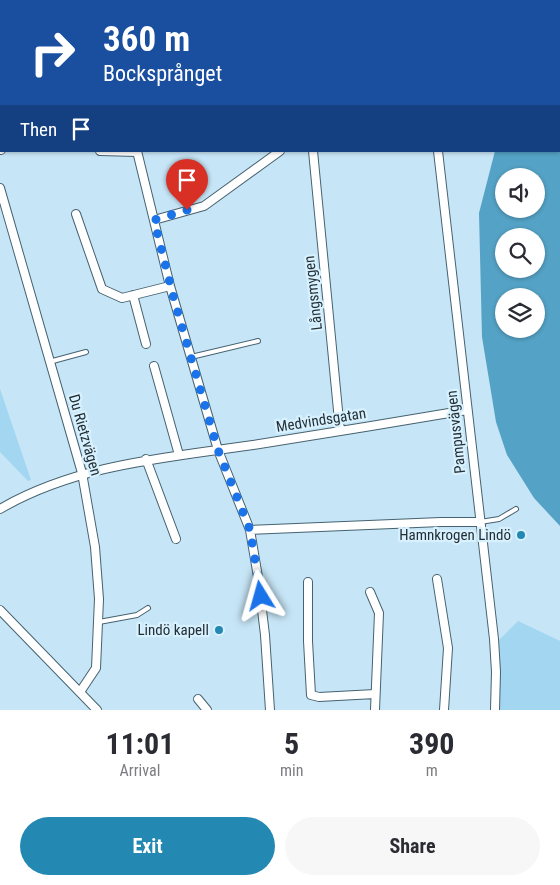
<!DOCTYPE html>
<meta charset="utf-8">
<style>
:root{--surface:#fff;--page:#f7f7f7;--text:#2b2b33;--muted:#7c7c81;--accent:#2489b2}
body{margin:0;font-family:"Roboto Condensed",sans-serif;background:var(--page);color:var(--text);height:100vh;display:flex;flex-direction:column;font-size:19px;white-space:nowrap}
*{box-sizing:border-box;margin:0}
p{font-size:16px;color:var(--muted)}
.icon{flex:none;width:28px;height:28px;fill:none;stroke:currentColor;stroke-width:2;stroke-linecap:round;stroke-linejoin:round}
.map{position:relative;height:710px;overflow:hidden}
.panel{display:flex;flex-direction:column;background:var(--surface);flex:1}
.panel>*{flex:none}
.guide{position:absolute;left:0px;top:0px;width:560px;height:152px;box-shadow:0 1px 4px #0004;background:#1a4fa0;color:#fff;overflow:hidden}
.controls{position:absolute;left:495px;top:168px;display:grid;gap:10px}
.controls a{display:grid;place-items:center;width:50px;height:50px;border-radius:50%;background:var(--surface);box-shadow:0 1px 4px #0004;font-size:25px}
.pin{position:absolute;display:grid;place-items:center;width:42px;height:42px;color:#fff;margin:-51px -21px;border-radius:50% 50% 50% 0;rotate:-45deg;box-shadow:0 0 5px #0007}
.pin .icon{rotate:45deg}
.me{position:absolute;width:55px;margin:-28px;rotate:352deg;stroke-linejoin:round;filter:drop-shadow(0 0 4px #0008)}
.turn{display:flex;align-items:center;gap:18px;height:105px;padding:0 20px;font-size:22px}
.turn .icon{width:65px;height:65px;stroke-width:2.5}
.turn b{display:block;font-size:35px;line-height:42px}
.then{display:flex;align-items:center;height:48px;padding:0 20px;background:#0003;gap:10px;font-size:19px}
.eta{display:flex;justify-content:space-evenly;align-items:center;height:85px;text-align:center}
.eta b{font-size:30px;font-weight:700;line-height:35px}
.action{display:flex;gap:10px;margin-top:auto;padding:10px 20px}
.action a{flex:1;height:58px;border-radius:30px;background:var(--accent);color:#fff;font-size:20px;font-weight:700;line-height:58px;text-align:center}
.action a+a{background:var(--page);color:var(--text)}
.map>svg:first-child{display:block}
.green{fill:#a2d6f1}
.water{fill:#54a2c6;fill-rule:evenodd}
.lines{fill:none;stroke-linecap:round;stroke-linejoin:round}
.service-casing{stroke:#466270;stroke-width:6}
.minor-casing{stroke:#466270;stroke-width:10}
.service{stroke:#fff;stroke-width:4}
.minor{stroke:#fff;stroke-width:8}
.route{stroke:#1a73e8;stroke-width:9;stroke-dasharray:0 16.2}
.poi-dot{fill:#2489b2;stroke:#d8f1ff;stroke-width:2}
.labels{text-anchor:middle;stroke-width:4.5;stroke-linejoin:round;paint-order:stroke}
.street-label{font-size:15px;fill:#232f35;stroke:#d8f1ff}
.poi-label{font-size:15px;fill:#232f35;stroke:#d8f1ff;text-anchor:end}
</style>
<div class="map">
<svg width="560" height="710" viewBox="0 0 560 710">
<rect width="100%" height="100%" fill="#c6e5f6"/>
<path class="green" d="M0 389 31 480 28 481 0 452Z
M518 621 560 641V710H499V640Z"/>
<path class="water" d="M560 85V526L534 498 507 455 496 422 482 337 479 213 495 151H559ZM504 176H536V209H504ZM504 236H536V269H504ZM504 296H536V329H504Z"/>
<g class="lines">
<g class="service-casing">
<path id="service" d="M0 26 1 25
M0 98H1
M191 357 258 341
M49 362 86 352
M480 522 499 519 516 509
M99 622 137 615 148 608"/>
</g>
<g class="minor-casing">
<path id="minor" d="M120 0V1
M265 0V1
M395 0V1
M517 0 518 1
M327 1 330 0
M0 150H1
M100 151 137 152
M137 151 170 286 218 450 250 530 258 577 265 635 270 710
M313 151 340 431
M438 151 494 639 496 672 495 710
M0 188 82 473 95 547 99 599 96 668 80 692
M76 214 102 289 122 298 170 286
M154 220 204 206 280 151
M133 295 146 344
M154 366 179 455
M146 459 176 539
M0 509C78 464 166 458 253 445 324 434 396 422 467 410
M250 530 441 522H480
M437 579 448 648 444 710
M308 582V641L311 695 319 697 375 694
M370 592 379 613 375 710
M0 610 97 710
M198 699 207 710"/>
</g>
<use href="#service" class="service"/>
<use href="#minor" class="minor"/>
</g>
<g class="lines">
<path class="route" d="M187 210 154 220 175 303 218 450 250 530 261 596"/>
</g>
<g class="poi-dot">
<circle cx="521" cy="535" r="5"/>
<circle cx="219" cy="630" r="5"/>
</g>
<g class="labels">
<g class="street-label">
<text transform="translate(313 293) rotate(-96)" y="5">Långsmygen</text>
<text transform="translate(321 420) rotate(-9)" y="5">Medvindsgatan</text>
<text transform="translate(456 432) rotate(-96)" y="5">Pampusvägen</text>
<text transform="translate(85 435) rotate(74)" y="5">Du Rietzvägen</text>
</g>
<g class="poi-label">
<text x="511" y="540">Hamnkrogen Lindö</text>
<text x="209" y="635">Lindö kapell</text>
</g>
</g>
</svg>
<div class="controls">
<a><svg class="icon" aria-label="sound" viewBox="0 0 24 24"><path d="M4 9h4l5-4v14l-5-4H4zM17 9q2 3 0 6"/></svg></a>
<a><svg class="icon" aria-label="search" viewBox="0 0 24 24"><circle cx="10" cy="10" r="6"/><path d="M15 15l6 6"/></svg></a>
<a><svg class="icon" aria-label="layers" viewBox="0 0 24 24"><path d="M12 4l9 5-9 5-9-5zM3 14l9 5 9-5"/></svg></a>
</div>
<div class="pin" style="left:187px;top:210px;background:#d93025"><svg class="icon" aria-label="arrive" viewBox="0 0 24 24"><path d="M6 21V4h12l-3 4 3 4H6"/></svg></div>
<svg class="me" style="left:261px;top:596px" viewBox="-20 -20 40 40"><path d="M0-17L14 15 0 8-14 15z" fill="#1a73e8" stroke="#fff" stroke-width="4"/></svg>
<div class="guide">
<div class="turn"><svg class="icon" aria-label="right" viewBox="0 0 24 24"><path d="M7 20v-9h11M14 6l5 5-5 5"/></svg><div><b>360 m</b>Bocksprånget</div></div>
<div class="then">Then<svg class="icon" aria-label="arrive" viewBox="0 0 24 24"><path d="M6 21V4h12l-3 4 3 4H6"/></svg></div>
</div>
</div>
<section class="panel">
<div class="eta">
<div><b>11:01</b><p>Arrival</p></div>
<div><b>5</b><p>min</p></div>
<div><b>390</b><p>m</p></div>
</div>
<div class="action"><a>Exit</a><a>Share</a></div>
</section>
